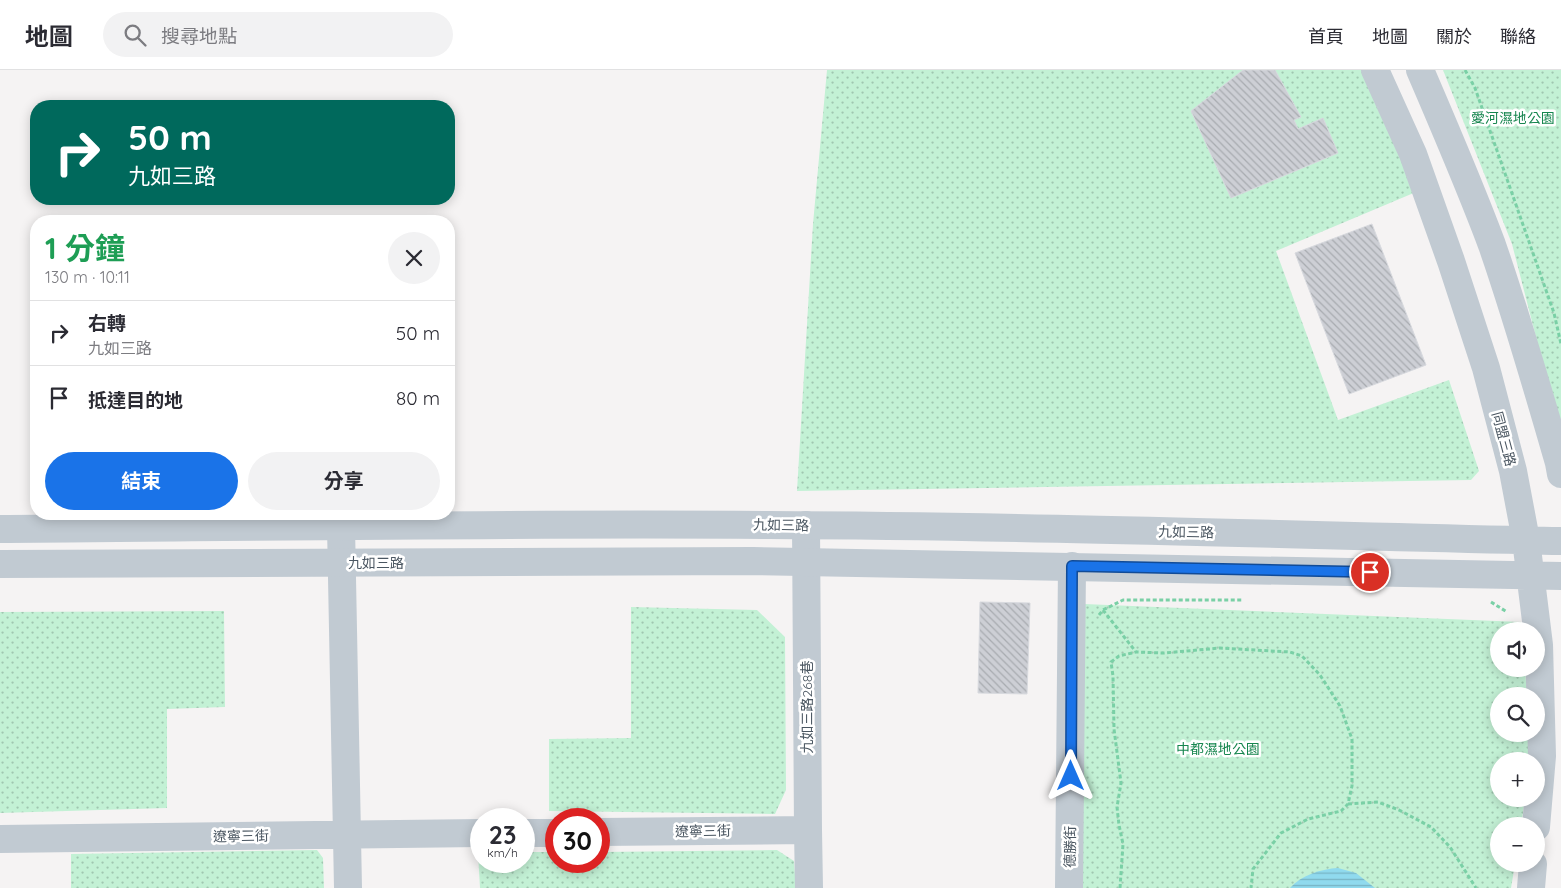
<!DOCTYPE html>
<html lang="zh-TW">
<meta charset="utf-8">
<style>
:root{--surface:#fff;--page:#f2f2f3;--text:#2b2b33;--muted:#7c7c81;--line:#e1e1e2;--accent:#1a73e8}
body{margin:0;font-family:Quicksand,"Noto Sans TC",sans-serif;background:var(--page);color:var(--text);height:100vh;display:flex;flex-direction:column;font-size:19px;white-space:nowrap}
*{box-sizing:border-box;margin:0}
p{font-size:16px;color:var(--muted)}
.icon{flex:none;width:28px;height:28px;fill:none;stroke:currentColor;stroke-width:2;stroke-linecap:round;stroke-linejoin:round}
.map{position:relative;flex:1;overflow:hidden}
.details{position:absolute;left:30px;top:145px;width:425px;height:305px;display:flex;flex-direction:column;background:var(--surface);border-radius:20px;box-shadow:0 2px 12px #0003}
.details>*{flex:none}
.hud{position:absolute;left:30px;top:30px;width:425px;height:105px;border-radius:20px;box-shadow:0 2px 12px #0003;background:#00695c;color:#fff;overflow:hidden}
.buttons{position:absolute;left:1490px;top:552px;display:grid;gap:10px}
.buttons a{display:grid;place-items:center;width:55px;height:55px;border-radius:50%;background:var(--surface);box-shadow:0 2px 12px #0003;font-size:25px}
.speed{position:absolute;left:470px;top:738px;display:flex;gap:10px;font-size:25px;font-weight:700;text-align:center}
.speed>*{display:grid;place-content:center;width:65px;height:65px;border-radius:50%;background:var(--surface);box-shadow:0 2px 12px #0003;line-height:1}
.speed small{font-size:12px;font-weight:400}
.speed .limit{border:8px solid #d22;background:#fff;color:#111}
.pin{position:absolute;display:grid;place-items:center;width:42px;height:42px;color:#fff;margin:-21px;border:2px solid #fff;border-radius:50%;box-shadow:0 1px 5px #0007}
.me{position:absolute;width:55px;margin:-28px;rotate:0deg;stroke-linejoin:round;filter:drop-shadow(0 0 4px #0008)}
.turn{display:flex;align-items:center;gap:18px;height:105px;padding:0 15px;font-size:22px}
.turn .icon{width:65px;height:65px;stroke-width:2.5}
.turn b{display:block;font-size:35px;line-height:42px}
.round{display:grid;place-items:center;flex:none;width:52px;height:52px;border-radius:26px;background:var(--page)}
.summary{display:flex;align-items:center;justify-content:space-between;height:85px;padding:0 15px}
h1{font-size:30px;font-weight:700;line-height:38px;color:#1e9e55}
.button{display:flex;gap:10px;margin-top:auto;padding:10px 15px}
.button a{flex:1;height:58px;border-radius:30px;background:var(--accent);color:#fff;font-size:20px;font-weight:700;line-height:58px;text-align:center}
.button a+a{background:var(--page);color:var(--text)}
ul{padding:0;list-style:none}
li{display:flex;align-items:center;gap:15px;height:65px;padding:0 15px;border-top:1px solid var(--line)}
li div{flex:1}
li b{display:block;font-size:19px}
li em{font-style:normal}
header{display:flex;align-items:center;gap:30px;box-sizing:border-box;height:70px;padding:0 25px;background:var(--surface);border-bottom:1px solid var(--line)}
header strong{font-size:24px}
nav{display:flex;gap:28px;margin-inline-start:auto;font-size:18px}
.search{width:350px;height:45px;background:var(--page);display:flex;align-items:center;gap:12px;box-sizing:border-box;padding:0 18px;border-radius:28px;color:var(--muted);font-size:19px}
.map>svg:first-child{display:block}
.grass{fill:url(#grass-dots)}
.water{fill:url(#water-rules)}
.building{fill:url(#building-back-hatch);stroke:#d7d9de}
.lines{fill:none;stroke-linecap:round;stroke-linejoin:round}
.path{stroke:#7ad0a6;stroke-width:3;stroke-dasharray:4 2.5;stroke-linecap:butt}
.minor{stroke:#c1cad2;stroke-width:28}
.tertiary{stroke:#c1cad2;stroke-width:28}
.route-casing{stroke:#114b97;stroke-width:12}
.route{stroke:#1a73e8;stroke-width:9}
.labels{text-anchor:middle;stroke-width:5;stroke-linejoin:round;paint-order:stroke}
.park-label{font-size:14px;fill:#17864f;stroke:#fff}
.street-label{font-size:14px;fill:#4a5661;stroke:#fff}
</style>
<header>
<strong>地圖</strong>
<div class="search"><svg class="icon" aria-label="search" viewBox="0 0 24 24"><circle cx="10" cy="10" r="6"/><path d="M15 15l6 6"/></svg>搜尋地點</div>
<nav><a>首頁</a><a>地圖</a><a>關於</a><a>聯絡</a></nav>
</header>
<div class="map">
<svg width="1561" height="818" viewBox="0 0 1561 818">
<defs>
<pattern id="grass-dots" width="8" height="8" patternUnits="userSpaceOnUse" patternTransform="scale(1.25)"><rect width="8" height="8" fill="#c3f1d5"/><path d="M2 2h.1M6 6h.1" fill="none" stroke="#a0c6b0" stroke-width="1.8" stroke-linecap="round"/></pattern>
<pattern id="water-rules" width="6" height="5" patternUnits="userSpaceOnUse" patternTransform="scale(1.25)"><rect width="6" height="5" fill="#90daee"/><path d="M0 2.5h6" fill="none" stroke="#78b4c4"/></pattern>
<pattern id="building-back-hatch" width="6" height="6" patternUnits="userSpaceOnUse" patternTransform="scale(1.25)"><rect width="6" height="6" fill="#cdcfd5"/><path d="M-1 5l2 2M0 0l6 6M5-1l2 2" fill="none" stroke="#a8abb0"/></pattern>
</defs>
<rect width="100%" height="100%" fill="#f5f3f3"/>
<path class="grass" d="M827 0H1363L1416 122 1276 181 1338 350 1449 310 1479 401 1471 410 797 421 813 154Z
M1443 0H1561V364L1512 174Z
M1084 534 1521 552 1522 561H1499V599H1525L1527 626H1499V664H1528V691H1499V729H1525L1521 756H1499V794H1515L1511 818H1073Z
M631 537 757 540 785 567 786 720 775 744 549 741V669L631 668Z
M224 541 225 637 167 639V738L0 743V542Z
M317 780 323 788 324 818H71V784Z
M777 780 794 791 796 818H480L478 783H481V791H524V782H556V791H599V782Z"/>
<path class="water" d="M1338 798 1356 803 1375 818H1290C1301 805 1322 799 1338 798Z"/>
<path class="building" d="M1243 0H1275L1301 47 1294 50 1298 59 1323 48 1338 83 1231 128 1191 41Z
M1372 154 1426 295 1349 324 1295 183Z
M980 532 1030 533 1027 624 978 623Z"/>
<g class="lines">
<path class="path" d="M1465 0 1475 18 1554 243 1561 274
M1491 532 1507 542
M1103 540 1136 582 1164 583 1220 578 1290 582 1302 586 1320 605 1340 636 1352 669V716L1348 734 1341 741 1308 749 1281 763 1253 799 1251 818
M1099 545 1103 540 1123 530H1243
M1348 734 1378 732 1399 740 1431 757 1450 777 1476 818
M1120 818 1123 774 1119 755 1117 737 1121 713 1114 659 1113 606 1111 592 1119 586 1136 582"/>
<path class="minor" d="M806 455 808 760 809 818
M341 456 348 818
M599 762 808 760
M524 763H556
M0 769 481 763
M1069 818 1072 496"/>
<path class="tertiary" d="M1375 0 1413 84 1451 191 1486 298 1513 401 1526 470 1539 575 1542 686 1536 757
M1420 0C1445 58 1470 116 1492 175 1517 247 1538 320 1559 393L1561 404
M0 459C256 457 513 453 769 455 1033 456 1297 465 1561 471
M0 494 753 491 1561 506
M1531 818 1533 794"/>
</g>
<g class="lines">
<g class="route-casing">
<path id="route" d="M1071 706 1072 496 1370 502"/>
</g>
<use href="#route" class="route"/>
</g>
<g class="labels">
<g class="park-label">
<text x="1513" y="53">愛河濕地公園</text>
<text x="1218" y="684">中都濕地公園</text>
</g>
<g class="street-label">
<text transform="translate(1504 369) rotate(75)" y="5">同盟三路</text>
<text transform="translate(781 455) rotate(1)" y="5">九如三路</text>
<text transform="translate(1186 462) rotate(1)" y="5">九如三路</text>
<text x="376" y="498">九如三路</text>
<text transform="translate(807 637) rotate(-90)" y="5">九如三路268巷</text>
<text transform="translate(703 761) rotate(-1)" y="5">遼寧三街</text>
<text transform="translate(241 766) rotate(-1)" y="5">遼寧三街</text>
<text transform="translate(1070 777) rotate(-89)" y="5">德勝街</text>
</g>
</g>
</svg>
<div class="buttons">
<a><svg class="icon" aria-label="sound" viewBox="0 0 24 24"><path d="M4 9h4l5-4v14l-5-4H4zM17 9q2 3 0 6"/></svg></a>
<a><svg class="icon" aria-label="search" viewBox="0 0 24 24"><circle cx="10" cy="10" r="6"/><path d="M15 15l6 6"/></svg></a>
<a>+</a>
<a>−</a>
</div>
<div class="speed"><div>23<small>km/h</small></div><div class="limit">30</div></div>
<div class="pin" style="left:1370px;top:502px;background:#d93025"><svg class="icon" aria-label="arrive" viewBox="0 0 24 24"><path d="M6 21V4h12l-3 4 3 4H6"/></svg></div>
<svg class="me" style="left:1071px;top:706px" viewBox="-20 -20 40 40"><path d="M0-17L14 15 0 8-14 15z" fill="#1a73e8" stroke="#fff" stroke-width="4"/></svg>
<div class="hud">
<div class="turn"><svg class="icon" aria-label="right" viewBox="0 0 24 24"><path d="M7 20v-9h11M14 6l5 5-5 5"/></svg><div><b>50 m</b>九如三路</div></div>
</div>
<section class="details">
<div class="summary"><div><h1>1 分鐘</h1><p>130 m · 10:11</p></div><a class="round"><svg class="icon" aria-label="close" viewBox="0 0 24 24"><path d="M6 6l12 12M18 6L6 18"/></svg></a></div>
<ul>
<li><svg class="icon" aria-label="right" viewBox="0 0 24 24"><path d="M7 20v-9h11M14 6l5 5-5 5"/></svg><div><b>右轉</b><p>九如三路</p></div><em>50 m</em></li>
<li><svg class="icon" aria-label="arrive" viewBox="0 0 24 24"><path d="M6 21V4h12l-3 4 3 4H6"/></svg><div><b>抵達目的地</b></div><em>80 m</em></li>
</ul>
<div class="button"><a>結束</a><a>分享</a></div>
</section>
</div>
